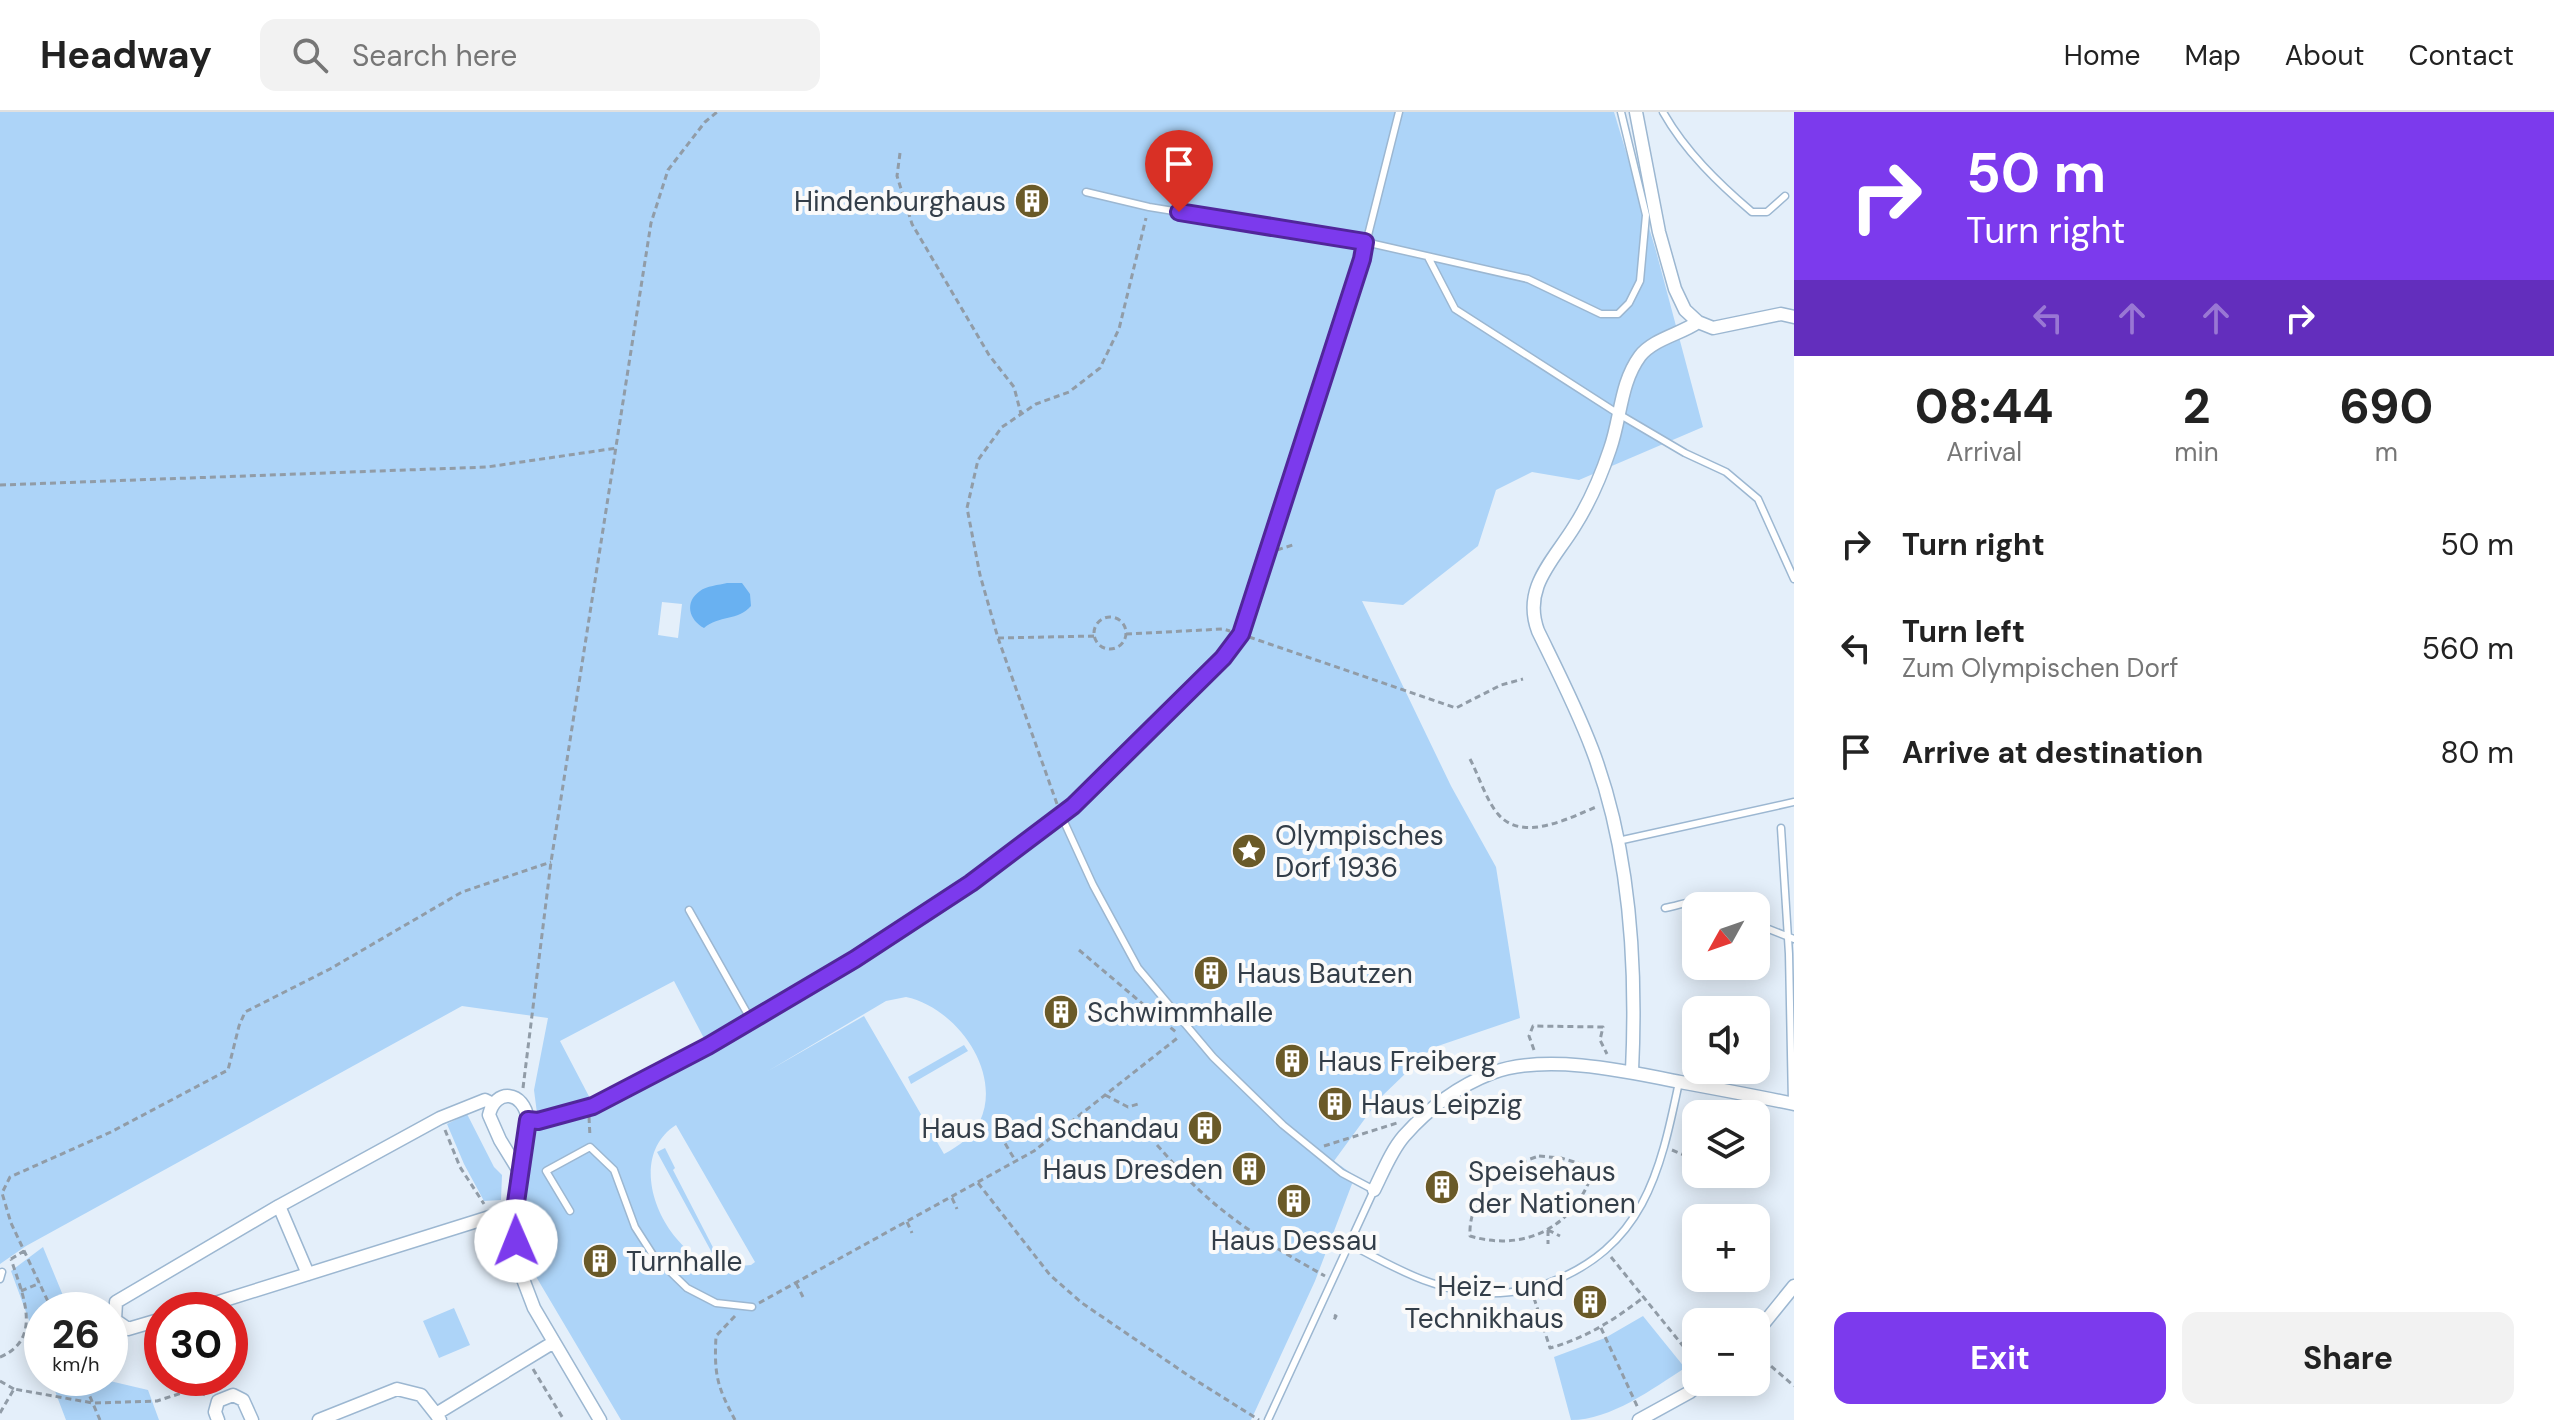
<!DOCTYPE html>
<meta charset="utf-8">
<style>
:root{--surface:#fff;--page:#f2f2f2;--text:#222;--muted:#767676;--line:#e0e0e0;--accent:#7c3aed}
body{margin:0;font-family:"DM Sans",sans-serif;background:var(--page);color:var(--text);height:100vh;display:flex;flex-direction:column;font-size:30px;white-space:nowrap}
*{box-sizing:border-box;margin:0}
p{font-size:26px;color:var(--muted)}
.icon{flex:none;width:44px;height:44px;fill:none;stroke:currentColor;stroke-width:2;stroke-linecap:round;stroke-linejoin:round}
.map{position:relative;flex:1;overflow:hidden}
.sheet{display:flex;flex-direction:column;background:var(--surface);width:760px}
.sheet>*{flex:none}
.banner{background:#7c3aed;color:#fff;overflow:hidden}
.needle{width:52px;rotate:230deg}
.controls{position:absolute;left:1682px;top:780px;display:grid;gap:16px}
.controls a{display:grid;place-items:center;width:88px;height:88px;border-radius:16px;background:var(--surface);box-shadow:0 4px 20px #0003;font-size:40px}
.speed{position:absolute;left:24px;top:1180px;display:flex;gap:16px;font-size:40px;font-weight:700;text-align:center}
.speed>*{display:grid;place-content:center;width:104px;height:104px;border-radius:50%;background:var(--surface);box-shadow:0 4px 20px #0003;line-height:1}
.speed small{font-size:20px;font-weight:400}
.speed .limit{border:12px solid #d22;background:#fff;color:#111}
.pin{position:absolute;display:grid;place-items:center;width:68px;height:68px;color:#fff;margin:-82px -34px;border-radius:50% 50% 50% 0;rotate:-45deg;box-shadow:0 0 8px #0007}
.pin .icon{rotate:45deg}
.me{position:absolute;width:88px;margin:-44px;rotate:359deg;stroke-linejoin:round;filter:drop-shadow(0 0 6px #0008)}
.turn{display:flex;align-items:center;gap:28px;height:168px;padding:0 40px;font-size:36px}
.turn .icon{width:104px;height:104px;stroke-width:2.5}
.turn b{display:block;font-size:56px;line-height:68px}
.lanes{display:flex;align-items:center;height:76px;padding:0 40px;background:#0003;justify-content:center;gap:40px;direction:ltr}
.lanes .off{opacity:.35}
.eta{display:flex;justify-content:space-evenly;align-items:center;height:136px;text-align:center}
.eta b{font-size:48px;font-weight:700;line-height:56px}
.primary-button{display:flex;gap:16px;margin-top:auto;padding:16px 40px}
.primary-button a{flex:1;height:92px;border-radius:16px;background:var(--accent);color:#fff;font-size:32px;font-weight:700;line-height:92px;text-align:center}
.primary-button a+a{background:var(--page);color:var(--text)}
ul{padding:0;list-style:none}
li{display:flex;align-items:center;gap:24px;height:104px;padding:0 40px}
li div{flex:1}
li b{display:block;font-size:30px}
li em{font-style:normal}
header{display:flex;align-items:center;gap:48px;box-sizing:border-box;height:112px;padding:0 40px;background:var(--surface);border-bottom:2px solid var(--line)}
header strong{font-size:38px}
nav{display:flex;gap:44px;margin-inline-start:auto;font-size:28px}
.search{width:560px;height:72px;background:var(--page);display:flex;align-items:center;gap:20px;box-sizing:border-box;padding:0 28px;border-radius:16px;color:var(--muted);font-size:30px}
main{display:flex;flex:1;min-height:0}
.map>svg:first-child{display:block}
.green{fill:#add4f8;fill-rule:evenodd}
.water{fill:#69b1f1}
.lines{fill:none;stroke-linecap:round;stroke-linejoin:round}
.lane-casing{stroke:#9cb7d1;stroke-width:9}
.street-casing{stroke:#9cb7d1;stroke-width:15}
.path{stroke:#919ca7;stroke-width:3;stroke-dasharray:6 4;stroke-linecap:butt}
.lane{stroke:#fff;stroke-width:6}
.street{stroke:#fff;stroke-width:12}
.route-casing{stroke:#51269a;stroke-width:20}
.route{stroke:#7c3aed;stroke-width:14}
.labels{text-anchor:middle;stroke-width:8;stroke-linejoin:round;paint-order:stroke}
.poi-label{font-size:28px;fill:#333e49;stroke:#fafafa;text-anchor:start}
</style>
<header>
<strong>Headway</strong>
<div class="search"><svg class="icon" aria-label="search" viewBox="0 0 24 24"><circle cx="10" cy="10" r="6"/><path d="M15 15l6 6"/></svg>Search here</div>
<nav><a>Home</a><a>Map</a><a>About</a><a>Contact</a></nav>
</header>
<main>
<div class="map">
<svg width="1794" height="1308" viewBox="0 0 1794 1308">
<rect width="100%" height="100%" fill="#e4effa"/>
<path class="green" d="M0 0H1614L1656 139 1703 315 1579 368 1532 360 1496 378 1478 434 1403 493 1362 489 1451 674 1496 755 1520 906 1432 936 1380 986 1334 1049 1355 1064 1315 1169 1251 1308H621L525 1146 521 1084 538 1009 534 978 548 906 462 894 26 1134 0 1152ZM662 490 682 492 678 526 658 523ZM674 869 708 934 594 994 560 929ZM906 885C955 895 1003 959 980 1009 973 1024 959 1034 944 1042L864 904 768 959 886 889ZM676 1013 755 1150 751 1153C741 1154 731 1156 720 1154 665 1144 621 1048 676 1013Z
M964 933 968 939 911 972 908 965Z
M467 1002 494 1055 502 1063 501 1088 484 1089 464 1052 447 1012Z
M665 1036 675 1056 673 1058 720 1149 717 1150 657 1040Z
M43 1135 69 1198H42V1244L11 1159Z
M454 1196 470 1233 439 1246 423 1209Z
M1643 1204 1685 1256C1652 1277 1611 1308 1571 1308L1554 1245 1605 1226Z
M50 1266H97L148 1278 159 1308H66Z"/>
<path class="water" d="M727 471H742L750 482 751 494C738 509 719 503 704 516 689 508 684 490 700 479 706 474 719 473 727 471Z"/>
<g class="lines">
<g class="lane-casing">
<path id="lane" d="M1663 0C1685 39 1718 71 1752 100H1767L1785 84
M1086 80 1149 95 1365 130 1528 167 1601 202H1618L1629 191 1640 169 1646 103 1621 0
M1428 145 1455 197 1617 301 1685 341 1726 360 1758 387 1794 467
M1061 703 1093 773 1138 856 1213 945 1283 1013 1342 1061 1374 1078 1268 1308
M1781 716 1789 842 1792 991
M1618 729 1794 690
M1665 796C1686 792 1712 780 1731 794
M689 798 751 908
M1756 812 1794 827
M528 1008 538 1009 593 994 708 934 855 847 971 771 1073 694 1223 546 1241 522 1362 147 1399 0
M570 1099 546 1059 590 1035 614 1058 635 1115 653 1143 687 1176 716 1191 752 1195
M1349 1132C1376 1145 1403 1162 1432 1171 1468 1184 1510 1185 1546 1172 1643 1136 1660 1062 1679 970
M0 1167 2 1160"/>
</g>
<g class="street-casing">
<path id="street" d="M1636 0 1659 120 1675 177 1685 198 1698 210 1713 216 1781 202 1794 205
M1632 959C1637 854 1630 737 1592 637 1577 597 1557 558 1538 519 1522 476 1553 449 1574 415 1590 390 1601 364 1610 337 1621 306 1620 271 1640 244 1653 227 1681 222 1698 210
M519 1059 500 1028 489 1003C495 976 524 978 528 1008L514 1104 518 1154 534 1196 600 1308
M1374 1078C1383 1060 1391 1039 1404 1024 1428 997 1458 974 1492 961 1545 941 1626 959 1680 970 1718 977 1756 984 1794 992
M279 1094 308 1162
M193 1198 493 1104H514
M162 1207 128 1217 115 1208 116 1190 279 1094 440 1006 485 988 493 992
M1756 1221 1794 1174
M218 1308 215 1300 218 1289 233 1283 243 1288 252 1308
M319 1308 397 1277 421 1283 436 1302
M440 1308 436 1302 554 1230
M1639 1308 1690 1280 1702 1270"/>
</g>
<path class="path" d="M900 41 897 64 912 112 989 243 1014 275 1021 302
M0 373 487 355 617 336
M1277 438 1296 432
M1094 521a16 16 0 1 1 32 0a16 16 0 1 1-32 0Z
M1126 522 1223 517 1230 519
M1249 525 1456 596 1501 573 1523 567
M998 526 1094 524
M1470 647C1478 662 1487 690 1498 702 1522 731 1569 706 1596 695
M1057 692 998 526 980 463 967 396 978 348 1002 315 1036 292 1069 280 1100 256 1119 217 1146 106
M1079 838 1177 921
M1534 938 1529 924 1533 914 1603 915 1600 928 1607 942
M523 976 551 750 651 111 668 58 705 10 717 0
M1105 983 1128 995 1138 992
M589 1005 590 1025
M445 1018 460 1055 484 1092
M1000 1023 1015 1048
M1157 1033C1170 1047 1182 1062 1196 1075 1233 1111 1280 1139 1325 1164
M1324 1034 1397 1011
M1672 1038 1696 1048
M1539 1044 1561 1046 1594 1056C1577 1113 1527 1141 1470 1124 1468 1083 1503 1055 1539 1044Z
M978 1071 1050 1163 1082 1191 1189 1264 1259 1308
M952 1086 957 1097
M907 1110 912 1121
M1548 1118V1132
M1548 1118 1560 1124
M1611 1145 1696 1250
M11 1147 24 1139
M796 1171 803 1185
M21 1179 40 1171
M1534 1186 1550 1236C1586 1226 1614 1208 1644 1185
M759 1191 1034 1039 1180 924
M52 1198 11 1111 2 1081 10 1065 111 1020 228 958 239 914 245 900 330 857 462 780 551 750
M1334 1203 1336 1204 1334 1208
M735 1204 716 1224C714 1263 717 1274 735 1308
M1601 1216 1638 1296
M1756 1241 1794 1274
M0 1245C44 1227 22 1181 11 1147
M533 1257 564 1308
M82 1266 100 1308
M216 1266 219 1275
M0 1269 14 1277
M0 1301 14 1277 93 1291 157 1289 194 1277 205 1283"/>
<use href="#lane" class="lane"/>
<use href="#street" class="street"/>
</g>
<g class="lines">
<g class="route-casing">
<path id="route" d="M516 1129 514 1104 528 1008 538 1009 593 994 708 934 855 847 971 771 1073 694 1223 546 1241 522 1362 147 1365 130 1179 100"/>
</g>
<use href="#route" class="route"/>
</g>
<defs>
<g id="building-disc" transform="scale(1.8)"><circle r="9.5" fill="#6a5a28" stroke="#fafafa"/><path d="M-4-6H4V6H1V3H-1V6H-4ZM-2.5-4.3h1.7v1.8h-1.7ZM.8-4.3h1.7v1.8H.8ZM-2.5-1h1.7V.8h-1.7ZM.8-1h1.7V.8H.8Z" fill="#fff"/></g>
<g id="sight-disc" transform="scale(1.8)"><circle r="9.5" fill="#6a5a28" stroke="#fafafa"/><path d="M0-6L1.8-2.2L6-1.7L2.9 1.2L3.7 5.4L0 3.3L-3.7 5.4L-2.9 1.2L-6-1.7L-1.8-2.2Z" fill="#fff"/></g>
</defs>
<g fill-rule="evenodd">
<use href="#building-disc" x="1032" y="89"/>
<use href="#sight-disc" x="1249" y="739"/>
<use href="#building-disc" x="1211" y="861"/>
<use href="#building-disc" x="1061" y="900"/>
<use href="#building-disc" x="1292" y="949"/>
<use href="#building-disc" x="1335" y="992"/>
<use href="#building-disc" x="1205" y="1016"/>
<use href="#building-disc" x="1249" y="1057"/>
<use href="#building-disc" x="1442" y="1075"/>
<use href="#building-disc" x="1294" y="1089"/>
<use href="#building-disc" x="600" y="1149"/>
<use href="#building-disc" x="1590" y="1190"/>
</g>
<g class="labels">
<g class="poi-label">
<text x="1006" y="99" text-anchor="end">Hindenburghaus</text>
<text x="1275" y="733">Olympisches<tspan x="1275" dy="32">Dorf 1936</tspan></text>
<text x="1237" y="871">Haus Bautzen</text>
<text x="1087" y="910">Schwimmhalle</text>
<text x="1318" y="959">Haus Freiberg</text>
<text x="1361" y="1002">Haus Leipzig</text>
<text x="1179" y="1026" text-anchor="end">Haus Bad Schandau</text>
<text x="1223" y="1067" text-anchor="end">Haus Dresden</text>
<text x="1468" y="1069">Speisehaus<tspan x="1468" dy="32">der Nationen</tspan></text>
<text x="1294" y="1138" text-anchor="middle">Haus Dessau</text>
<text x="626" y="1159">Turnhalle</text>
<text x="1564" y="1184" text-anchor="end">Heiz- und<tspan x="1564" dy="32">Technikhaus</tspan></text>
</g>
</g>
</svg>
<div class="controls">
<a><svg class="needle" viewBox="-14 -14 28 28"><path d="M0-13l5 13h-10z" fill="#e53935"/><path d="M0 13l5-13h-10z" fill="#767676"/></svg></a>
<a><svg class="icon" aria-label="sound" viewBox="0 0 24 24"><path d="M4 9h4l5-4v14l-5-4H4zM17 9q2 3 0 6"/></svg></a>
<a><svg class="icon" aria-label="layers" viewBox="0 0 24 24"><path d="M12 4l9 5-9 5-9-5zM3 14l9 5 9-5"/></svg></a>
<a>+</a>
<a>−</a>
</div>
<div class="speed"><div>26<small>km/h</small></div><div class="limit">30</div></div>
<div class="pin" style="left:1179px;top:100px;background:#d93025"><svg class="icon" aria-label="arrive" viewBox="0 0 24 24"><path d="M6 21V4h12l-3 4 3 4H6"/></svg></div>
<svg class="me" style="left:516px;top:1129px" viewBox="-20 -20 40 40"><circle r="19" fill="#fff"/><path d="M0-13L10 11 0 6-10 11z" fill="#7c3aed"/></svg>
</div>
<section class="sheet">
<div class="banner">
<div class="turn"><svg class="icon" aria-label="right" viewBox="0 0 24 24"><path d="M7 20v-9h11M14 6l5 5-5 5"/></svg><div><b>50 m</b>Turn right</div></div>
<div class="lanes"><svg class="icon off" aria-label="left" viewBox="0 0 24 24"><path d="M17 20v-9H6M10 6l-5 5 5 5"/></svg><svg class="icon off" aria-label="ahead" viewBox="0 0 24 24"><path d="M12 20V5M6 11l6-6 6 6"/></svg><svg class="icon off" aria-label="ahead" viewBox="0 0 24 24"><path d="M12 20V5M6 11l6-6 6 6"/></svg><svg class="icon" aria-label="right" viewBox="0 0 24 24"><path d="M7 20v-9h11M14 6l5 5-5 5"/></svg></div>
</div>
<div class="eta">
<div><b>08:44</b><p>Arrival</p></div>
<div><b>2</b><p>min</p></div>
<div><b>690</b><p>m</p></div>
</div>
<ul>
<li><svg class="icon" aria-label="right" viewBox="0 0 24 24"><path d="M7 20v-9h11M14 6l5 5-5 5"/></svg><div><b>Turn right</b></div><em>50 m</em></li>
<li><svg class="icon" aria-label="left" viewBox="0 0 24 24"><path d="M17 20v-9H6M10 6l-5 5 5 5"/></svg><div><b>Turn left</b><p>Zum Olympischen Dorf</p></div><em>560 m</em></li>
<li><svg class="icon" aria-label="arrive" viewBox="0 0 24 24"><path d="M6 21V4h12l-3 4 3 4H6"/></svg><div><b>Arrive at destination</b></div><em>80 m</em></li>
</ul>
<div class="primary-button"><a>Exit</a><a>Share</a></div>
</section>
</main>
